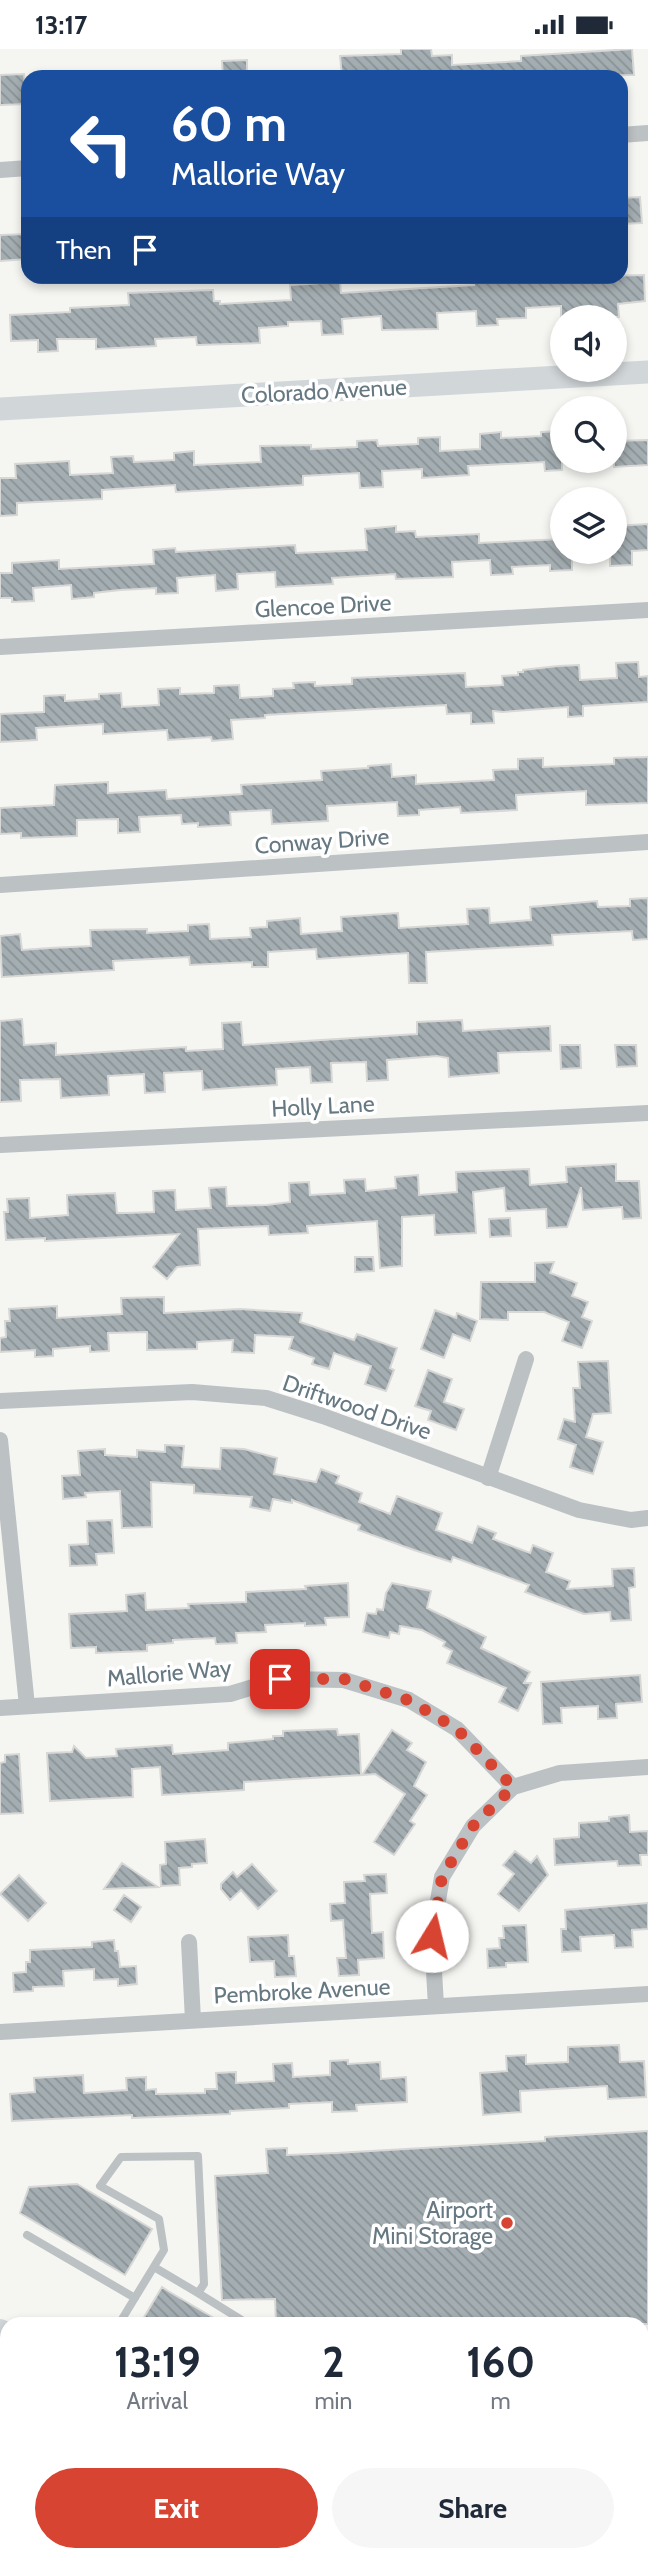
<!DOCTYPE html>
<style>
:root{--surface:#fff;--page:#f6f6f7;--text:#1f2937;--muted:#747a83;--accent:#d74431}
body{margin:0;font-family:Cabin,sans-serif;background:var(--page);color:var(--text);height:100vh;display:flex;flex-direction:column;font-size:26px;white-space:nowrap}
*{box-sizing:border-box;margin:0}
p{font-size:23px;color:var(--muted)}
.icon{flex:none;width:38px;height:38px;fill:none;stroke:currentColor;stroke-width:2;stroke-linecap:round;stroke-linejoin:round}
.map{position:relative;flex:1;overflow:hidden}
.sheet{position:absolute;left:0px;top:2268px;width:649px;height:245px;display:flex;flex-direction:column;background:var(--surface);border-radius:21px 21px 0 0;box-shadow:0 4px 10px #0003}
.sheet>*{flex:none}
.guide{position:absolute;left:21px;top:21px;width:607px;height:214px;border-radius:21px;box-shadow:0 4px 10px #0003;background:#1a4fa0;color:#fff;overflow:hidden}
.tools{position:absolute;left:550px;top:256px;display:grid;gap:14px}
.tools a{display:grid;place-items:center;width:77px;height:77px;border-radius:50%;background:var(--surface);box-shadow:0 4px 10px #0003;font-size:35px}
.pin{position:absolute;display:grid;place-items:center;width:60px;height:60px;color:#fff;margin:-30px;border-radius:14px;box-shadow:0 4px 10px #0006}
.me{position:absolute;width:77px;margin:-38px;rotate:9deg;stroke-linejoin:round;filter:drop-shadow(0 0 5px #0008)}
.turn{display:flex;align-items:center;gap:24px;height:147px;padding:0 35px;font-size:32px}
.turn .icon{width:91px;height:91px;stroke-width:2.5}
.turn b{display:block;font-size:49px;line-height:60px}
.then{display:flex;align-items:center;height:66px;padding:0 35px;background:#0003;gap:14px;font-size:26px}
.eta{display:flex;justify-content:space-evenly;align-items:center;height:119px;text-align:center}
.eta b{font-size:42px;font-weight:700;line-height:49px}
.primary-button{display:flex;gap:14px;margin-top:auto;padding:14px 35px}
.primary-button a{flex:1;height:80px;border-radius:42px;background:var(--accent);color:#fff;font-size:28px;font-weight:700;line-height:80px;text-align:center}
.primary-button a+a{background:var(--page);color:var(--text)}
.status{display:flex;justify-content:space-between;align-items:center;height:49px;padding:0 35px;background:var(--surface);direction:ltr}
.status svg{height:19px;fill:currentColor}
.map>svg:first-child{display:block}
.building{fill:url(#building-back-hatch);stroke:#d7d7d5;stroke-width:2}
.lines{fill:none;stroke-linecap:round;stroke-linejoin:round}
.lane{stroke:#bcc1c4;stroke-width:8}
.street{stroke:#bcc1c4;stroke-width:16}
.secondary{stroke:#d1d6d9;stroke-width:23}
.primary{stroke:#d1d6d9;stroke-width:24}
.route{stroke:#d74431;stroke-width:12;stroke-dasharray:0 21.6}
.poi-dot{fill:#d74431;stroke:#fff;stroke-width:2.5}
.labels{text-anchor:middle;stroke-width:7;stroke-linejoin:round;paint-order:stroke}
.street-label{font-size:23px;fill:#667881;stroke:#fff}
.poi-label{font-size:23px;fill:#667881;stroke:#fff;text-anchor:end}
</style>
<div class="status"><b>13:17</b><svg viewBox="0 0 49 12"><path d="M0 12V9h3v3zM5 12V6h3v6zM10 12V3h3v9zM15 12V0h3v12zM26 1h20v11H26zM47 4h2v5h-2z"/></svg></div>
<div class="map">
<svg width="648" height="2513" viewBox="0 0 648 2513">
<defs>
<pattern id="building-back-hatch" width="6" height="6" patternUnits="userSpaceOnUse" patternTransform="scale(1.75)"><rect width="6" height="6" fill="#a4adb1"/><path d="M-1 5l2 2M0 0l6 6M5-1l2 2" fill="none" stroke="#899295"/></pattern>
</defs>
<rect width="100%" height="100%" fill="#f5f5f2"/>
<path class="building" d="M401 0H431L432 7 452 6V16L521 12V7L632 0 634 26 342 28 340 7 401 5Z
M247 11V28H223L222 12Z
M24 25 25 35H28V55L0 56V26Z
M640 148 642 174 621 175V149Z
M28 185V210L0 212V186Z
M644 226 645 252 618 255 619 268H561V257L526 259V269L497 270 498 276 477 277 476 262 437 264 438 280 382 281 381 267 342 270 343 285 322 286 321 272 288 273V277L259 279 260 294 197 296 196 288 155 290 156 297 96 300V290H57L58 302 38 303V291L11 292 10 266 70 263V259L129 256 128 244 213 241 214 252H220V255L291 251 290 236 340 233 341 244 474 236V231L522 229V233L554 232V228Z
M562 382V421L545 422 544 413 468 417 469 426 422 429V420L382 422 383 438 360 439 359 424 303 427V436L176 443 175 436 102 441V450L17 454V466L0 467V429H16L15 415 69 412 70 426 113 424 111 408 133 407 134 413 174 411V404L194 402V416L261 413 260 397 311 396V400L357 398V392L377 391 378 397 418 395V389L440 388V402L480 400V385L501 383V389L541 387V383Z
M648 391V416L614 418V392Z
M648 475V501L632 502V516L610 517V502H614V477Z
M396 477V483L415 482 416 488 479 485V494L562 490V502H572V521L550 522V516L512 518 513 525 491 526 490 511 452 513 453 528 396 530 395 525 332 529 333 535 276 538 275 523 237 525 238 540 216 542 215 526 177 529 178 544 156 545V539L120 541 94 544V548L72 550 71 536 33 539 34 552 12 553V549H0V524H12V514L59 511V520L154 515 153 501 175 499 176 503 295 496 296 504 367 501 365 480Z
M638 613 639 628 648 627V653L583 657V667L568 668V658L502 663 493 662 494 674 471 675V664L447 665 446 656 265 666V669L231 671 233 690 212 692 211 688 168 691 167 681 103 685V675L36 679 37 691 0 693V665L44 663V647L65 646V652L99 650V645L121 644 122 658 159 656 158 640 180 639V645L214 644V637L239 636 240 649 273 647V640L294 639 293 634 315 633V637L352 635V629L465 624 466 638 503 636 502 627 518 626V623H523V621L558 617 579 616 580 631 617 629 616 614Z
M648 708V754L586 756V742L516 746 517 761 461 764 460 758 419 761V766L398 767 397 753 327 757 328 772 272 775 271 761 230 763 231 776 198 778V774L182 775 181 766 139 768 140 783 118 784V770L77 771V787L21 789V784L0 785V759L54 756 55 736 108 733V744L166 741 167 750 242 745 241 736 322 731 321 722 368 719V717L391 715 392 728 416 726V735L494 731 493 721 518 720V710L543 709V718L614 715V709Z
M648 849V890L633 891 632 882 552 886 553 896 426 903 427 934H409L408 904 317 910 316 900 268 903V918H252V913L190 916 189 908 113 912 114 921 2 928 0 887 20 885 22 901 50 899 91 897 90 881 147 880V884L188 882V876L209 875 210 890 251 888 250 879 267 878V872L279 871 300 869 301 885 342 882 341 868 398 864 399 879 468 875 467 860 489 859 490 874 531 871 530 858 597 852 598 858 630 857V850Z
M22 970 24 996 56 994V1006L186 998V1002L223 1000 222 974 241 973 243 996 417 985V973L462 971 463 982 550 977 551 1002 498 1004 499 1024 449 1028 448 1009 437 1007 387 1011 388 1031 367 1032 366 1013 331 1014 332 1033 311 1034 310 1018 276 1020 277 1036 230 1039 203 1041 202 1022 164 1024 165 1043 145 1044 144 1025 108 1027 109 1046 75 1048 61 1049 60 1030 20 1031 21 1052 0 1053V972Z
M560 996H580L581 1019 561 1020Z
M615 996H636L637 1017 617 1018Z
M616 1115V1132H639L641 1169 623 1170 622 1158 583 1161 581 1138 567 1178 547 1179 546 1160 506 1162 504 1139 473 1143 476 1184 435 1186 434 1166 402 1168V1217L380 1219 377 1172 307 1177 308 1184 269 1186 268 1177 198 1180 200 1216 177 1218 167 1230 153 1218 179 1185 45 1192V1189L6 1191 4 1163H8L7 1150 29 1149 30 1169 68 1166 67 1146 115 1144 117 1164H127L154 1163 153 1142 175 1141 176 1161 211 1159 209 1139 226 1138 227 1157 267 1156 290 1153 289 1134 309 1133 310 1146 345 1144 344 1131 365 1130 366 1142 396 1139 395 1128 418 1126 419 1146 457 1143 456 1123 529 1120 530 1136 567 1133 566 1118Z
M510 1169 511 1187 490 1188 489 1170Z
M355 1208H373L374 1222 355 1223Z
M554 1213 550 1224 577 1234 572 1247 588 1253 582 1268 592 1272 582 1299 562 1292 569 1273 544 1263H508V1271L480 1270 481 1233H535V1214Z
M164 1248V1264L240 1260 302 1264 300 1273 354 1291 357 1285 397 1299 390 1319 394 1321 386 1342 365 1335 371 1317 334 1304 329 1320 312 1315 314 1309 289 1300 293 1288 255 1286 254 1304 232 1303 233 1291 197 1293V1300L147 1301V1283L108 1284 109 1302 90 1303V1297L53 1300V1307L35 1308V1301L0 1303V1289L6 1288 5 1272H10L9 1260 57 1257V1269L122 1265 121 1249Z
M435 1261 456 1269 457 1264 477 1272 470 1292 453 1285 444 1309 421 1300Z
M608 1312 611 1364 593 1365 586 1388 603 1393 593 1425 570 1418 576 1396 558 1390 564 1370 575 1373 573 1339H580L578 1313Z
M428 1321 452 1330 444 1353 464 1360 456 1381 428 1371 431 1362 415 1357Z
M165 1396 184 1397 182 1418 220 1420 221 1399 244 1400 277 1409 274 1425 316 1433 321 1420 339 1427 336 1434 362 1444 359 1453 390 1465 397 1447 442 1464 436 1481 472 1494 478 1477 496 1484 493 1490 530 1504 533 1496 553 1504 546 1523 570 1532 567 1540 613 1537 612 1520 634 1519 635 1538 629 1539 631 1571 611 1572 610 1563 584 1565 525 1543 529 1536 453 1508 451 1513 414 1501 358 1481 360 1476 292 1451V1454L273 1450 270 1462 250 1458 252 1448 194 1444V1436L151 1433 152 1478 122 1479 120 1442 85 1444 86 1448 63 1450 62 1427 80 1426 78 1402 105 1400V1406L137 1408V1401L165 1403Z
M112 1471 114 1504 96 1505 97 1516 70 1517 69 1496 88 1495 87 1472Z
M348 1534 349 1568 325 1569 326 1576 305 1577V1574L265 1576 266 1583 236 1584 237 1594 216 1595 215 1589 173 1591V1594L147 1596V1602L96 1604V1598L71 1599 69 1565 127 1562 126 1546 145 1544 146 1561 189 1559 188 1555 246 1553V1543L306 1540 305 1537Z
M392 1534 431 1542 427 1559 486 1588 481 1599 530 1623 524 1634H531L518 1662 499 1653 506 1639 447 1614 452 1602 443 1597 445 1593 422 1581 400 1577 399 1585 390 1583 389 1589 363 1583 367 1564 376 1565 377 1560 383 1561 386 1544Z
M640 1626 642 1653 616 1655 617 1669 598 1670V1657L561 1659 562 1674 543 1675 541 1633Z
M337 1680 338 1686 359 1685 361 1726 244 1733V1741L162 1746 160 1718 132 1720 133 1748 50 1752 47 1704 72 1703 74 1697 86 1709 117 1707 116 1700 172 1696 173 1705 228 1701V1694L273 1690V1687H283V1682Z
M392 1681 412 1694 407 1701 426 1713 414 1737 427 1746 410 1772 415 1775 394 1806 374 1793 405 1745 375 1725 362 1726Z
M19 1705 23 1764 0 1765V1714L5 1713V1706Z
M629 1766 630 1783 648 1782V1806H640L641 1816 618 1817 617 1812 555 1816 554 1790 579 1788V1774L609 1772V1768Z
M205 1790 207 1814 192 1815V1818L179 1819 180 1836 161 1837 160 1816 166 1815 165 1793Z
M515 1802 531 1814 537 1807 548 1826 519 1862 498 1845 514 1825 503 1816Z
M122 1814 158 1838 104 1840Z
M252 1815 277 1842 258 1860 241 1841 230 1851 221 1840V1835L233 1823 237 1828Z
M386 1825 387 1844 370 1845 372 1884 383 1883 384 1909 358 1911 359 1926 339 1927 337 1909H346L343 1871 331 1872 330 1855 345 1854 344 1833 365 1832 364 1826Z
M19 1826 46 1854 28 1872 0 1845Z
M124 1846 141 1858 131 1873 114 1861Z
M648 1854V1880L632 1881 633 1898 615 1899 614 1886 580 1888 581 1902 562 1903 561 1880H566L565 1861Z
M526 1876 528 1913 506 1914V1918L488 1919 487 1900 500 1899 499 1889H504L503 1877Z
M288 1886 289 1907H294L296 1927 275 1928 274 1912 250 1913 248 1888Z
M114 1891 115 1902H118L120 1918 136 1917 137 1935 118 1937V1930L94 1931V1920L63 1922 64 1937 33 1938V1942L14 1943 13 1924 26 1923V1913H30V1901L92 1898V1893Z
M619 1996 620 2013 644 2012 646 2048 608 2050 607 2037 520 2042 521 2063 483 2066 480 2024 507 2022 506 2007 526 2006V2015L568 2013V1998Z
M348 2011V2015L380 2013 381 2030 406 2028 407 2053 356 2056 357 2062 332 2063V2053L289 2055V2059L230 2062V2065L132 2069V2066L12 2072 10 2045 35 2043 34 2029 83 2026 84 2044 127 2041 126 2029 146 2028V2041L156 2040V2045L205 2044V2040H217L216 2024 236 2023V2034L274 2032 273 2015 292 2014 293 2028 330 2026V2012Z
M648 2082V2275H276L275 2250 222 2251 215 2127 268 2124 266 2100 287 2099V2106L336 2104 545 2092V2088Z
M77 2135 152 2180 125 2226 20 2164 29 2138Z
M162 2238 168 2242 224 2275H140Z"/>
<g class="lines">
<path class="lane" d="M27 2186 135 2249
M198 2244 248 2275
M119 2275 164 2201 159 2170 100 2137 121 2108 198 2107 204 2235 198 2244 154 2218
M642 2370 648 2360
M0 2451 7 2455
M642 2499 648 2503
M549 2506 561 2513
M84 2513 88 2506
M154 2513 158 2506
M478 2513 482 2506
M573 2513 577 2506
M627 2513 631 2506"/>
<path class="street" d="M621 86 648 84
M0 121 28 119
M0 598 648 561
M0 836 648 793
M0 1096 648 1064
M0 1352 192 1343 266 1349 323 1367 579 1461 631 1471 648 1469
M0 1391 27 1657
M488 1429 526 1310
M0 1659 230 1645 280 1630 344 1631 409 1651 457 1680 513 1738
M189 1893 193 1971
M436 1957 432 1887 442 1828 473 1777 513 1738 560 1724 648 1718
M0 1983 648 1945"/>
<path class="secondary" d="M0 360 648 323"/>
<path class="primary" d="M0 2282 7 2286
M380 2506 391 2513"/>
</g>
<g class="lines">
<path class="route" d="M280 1630H344L408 1651 457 1680 513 1738 473 1777 442 1828 432 1887"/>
</g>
<circle class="poi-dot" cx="507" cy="2174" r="7"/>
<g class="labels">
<g class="street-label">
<text transform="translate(324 342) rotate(-3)" y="8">Colorado Avenue</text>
<text transform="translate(323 557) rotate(-3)" y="8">Glencoe Drive</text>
<text transform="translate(322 792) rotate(-4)" y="8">Conway Drive</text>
<text transform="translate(323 1057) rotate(-3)" y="8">Holly Lane</text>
<text transform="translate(357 1358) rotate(19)" y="8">Driftwood Drive</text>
<text transform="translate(169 1624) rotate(-5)" y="8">Mallorie Way</text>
<text transform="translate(302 1942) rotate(-3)" y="8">Pembroke Avenue</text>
</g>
<g class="poi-label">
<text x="493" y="2169">Airport<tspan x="493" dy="26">Mini Storage</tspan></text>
</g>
</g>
</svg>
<div class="tools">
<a><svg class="icon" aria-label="sound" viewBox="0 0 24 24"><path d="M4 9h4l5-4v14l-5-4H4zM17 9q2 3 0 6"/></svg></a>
<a><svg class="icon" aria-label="search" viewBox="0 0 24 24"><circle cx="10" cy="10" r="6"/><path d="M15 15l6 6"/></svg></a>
<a><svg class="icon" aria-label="layers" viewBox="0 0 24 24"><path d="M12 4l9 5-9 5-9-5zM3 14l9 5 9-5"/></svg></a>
</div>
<div class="pin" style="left:280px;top:1630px;background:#d93025"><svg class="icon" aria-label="arrive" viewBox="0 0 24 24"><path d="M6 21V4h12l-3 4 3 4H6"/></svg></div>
<svg class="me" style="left:432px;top:1887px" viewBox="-20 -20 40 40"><circle r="19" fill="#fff"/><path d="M0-13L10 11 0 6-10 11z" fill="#d74431"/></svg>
<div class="guide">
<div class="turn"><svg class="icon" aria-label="left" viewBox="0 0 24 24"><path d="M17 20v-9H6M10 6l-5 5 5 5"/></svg><div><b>60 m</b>Mallorie Way</div></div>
<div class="then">Then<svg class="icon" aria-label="arrive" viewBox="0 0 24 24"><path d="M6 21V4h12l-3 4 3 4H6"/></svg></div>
</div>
<section class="sheet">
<div class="eta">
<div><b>13:19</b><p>Arrival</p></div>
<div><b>2</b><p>min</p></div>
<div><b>160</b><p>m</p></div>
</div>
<div class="primary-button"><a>Exit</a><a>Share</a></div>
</section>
</div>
